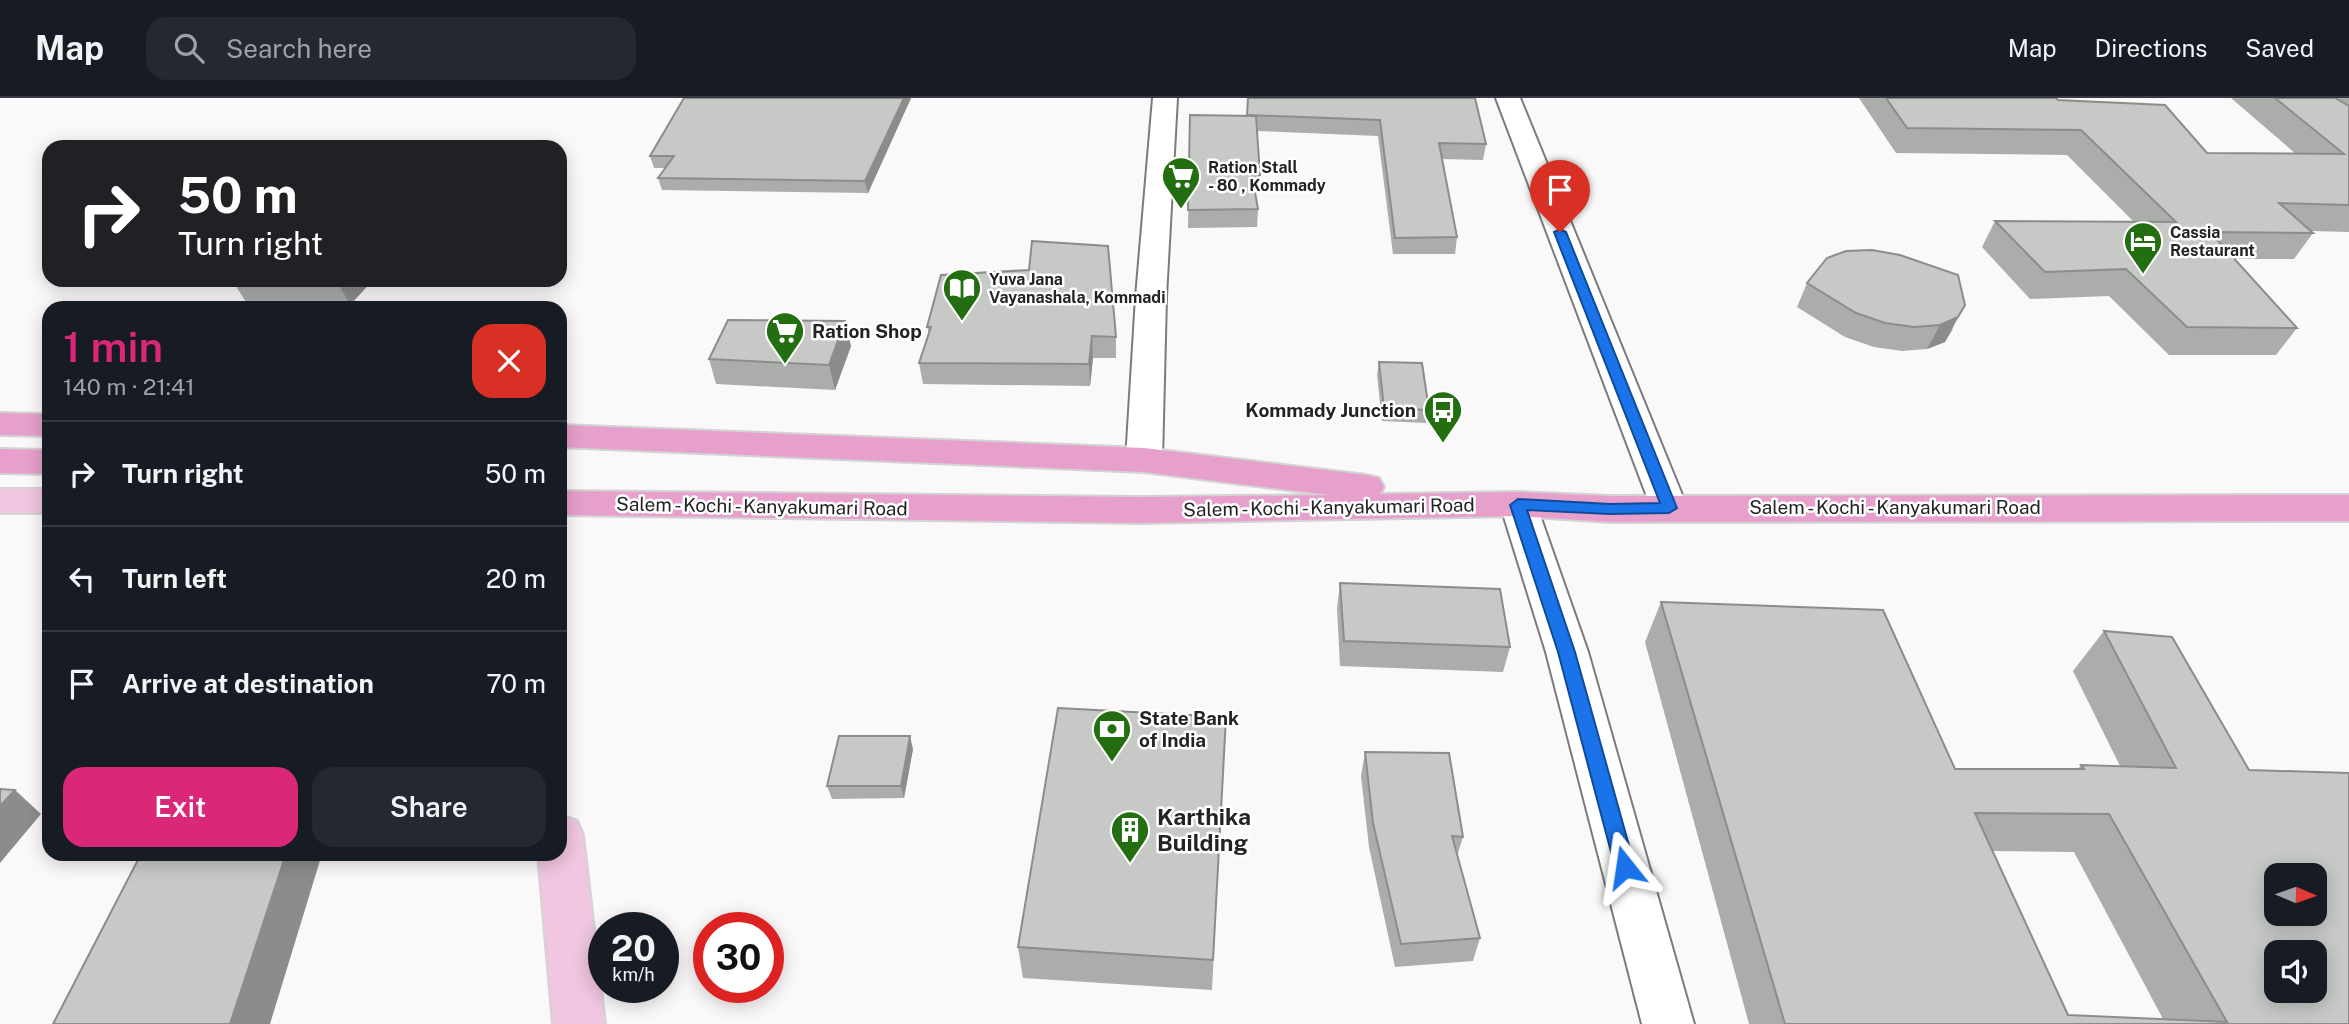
<!DOCTYPE html>
<meta charset="utf-8">
<style>
:root{--surface:#171b24;--page:#242831;--text:#f1f3f6;--muted:#9ea1a6;--line:#363941;--accent:#db2777}
body{margin:0;font-family:"Public Sans",sans-serif;background:var(--page);color:var(--text);height:100vh;display:flex;flex-direction:column;font-size:26px;white-space:nowrap}
*{box-sizing:border-box;margin:0}
p{font-size:23px;color:var(--muted)}
.icon{flex:none;width:38px;height:38px;fill:none;stroke:currentColor;stroke-width:2;stroke-linecap:round;stroke-linejoin:round}
.map{position:relative;flex:1;overflow:hidden}
.panel{position:absolute;left:42px;top:203px;width:525px;height:560px;display:flex;flex-direction:column;background:var(--surface);border-radius:21px;box-shadow:0 4px 18px #0003}
.panel>*{flex:none}
.guide{position:absolute;left:42px;top:42px;width:525px;height:147px;border-radius:21px;box-shadow:0 4px 18px #0003;background:#202124;color:#fff;overflow:hidden}
.needle{width:46px;rotate:92deg}
.tools{position:absolute;left:2264px;top:765px;display:grid;gap:14px}
.tools a{display:grid;place-items:center;width:63px;height:63px;border-radius:14px;background:var(--surface);box-shadow:0 4px 18px #0003;font-size:35px}
.speed{position:absolute;left:588px;top:814px;display:flex;gap:14px;font-size:35px;font-weight:700;text-align:center}
.speed>*{display:grid;place-content:center;width:91px;height:91px;border-radius:50%;background:var(--surface);box-shadow:0 4px 18px #0003;line-height:1}
.speed small{font-size:18px;font-weight:400}
.speed .limit{border:10px solid #d22;background:#fff;color:#111}
.pin{position:absolute;display:grid;place-items:center;width:60px;height:60px;color:#fff;margin:-72px -30px;border-radius:50% 50% 50% 0;rotate:-45deg;box-shadow:0 0 7px #0007}
.pin .icon{rotate:45deg}
.me{position:absolute;width:77px;margin:-38px;rotate:345deg;stroke-linejoin:round;filter:drop-shadow(0 0 5px #0008)}
.turn{display:flex;align-items:center;gap:24px;height:147px;padding:0 21px;font-size:32px}
.turn .icon{width:91px;height:91px;stroke-width:2.5}
.turn b{display:block;font-size:49px;line-height:60px}
.round{display:grid;place-items:center;flex:none;width:74px;height:74px;border-radius:21px;background:var(--page)}
.head{display:flex;align-items:center;justify-content:space-between;height:119px;padding:0 21px}
h1{font-size:42px;font-weight:600;line-height:52px;color:var(--accent)}
.action{display:flex;gap:14px;margin-top:auto;padding:14px 21px}
.action a{flex:1;height:80px;border-radius:21px;background:var(--accent);color:#fff;font-size:28px;font-weight:600;line-height:80px;text-align:center}
.action a+a{background:var(--page);color:var(--text)}
ul{padding:0;list-style:none}
li{display:flex;align-items:center;gap:21px;height:105px;padding:0 21px;border-top:2px solid var(--line)}
li div{flex:1}
li b{display:block;font-size:26px}
li em{font-style:normal}
header{display:flex;align-items:center;gap:42px;box-sizing:border-box;height:98px;padding:0 35px;background:var(--surface);border-bottom:2px solid var(--line)}
header strong{font-size:33px}
nav{display:flex;gap:38px;margin-inline-start:auto;font-size:24px}
.search{width:490px;height:63px;background:var(--page);display:flex;align-items:center;gap:18px;box-sizing:border-box;padding:0 24px;border-radius:21px;color:var(--muted);font-size:26px}
.map>svg:first-child{display:block}
.lines{fill:none;stroke-linecap:round;stroke-linejoin:round}
.minor-casing{stroke:#7d7a7c;stroke-width:4}
.major-casing{stroke:#d3d3d3;stroke-width:4}
.highway-casing{stroke:#d3d3d3;stroke-width:4}
.minor{fill:#fff;fill-rule:evenodd}
.major{fill:#f0c6e0;fill-rule:evenodd}
.highway{fill:#e6a0cb;fill-rule:evenodd}
.wall{fill:#aaadaa;fill-rule:evenodd}
.shaded-wall{fill:#8b8d8b}
.building{fill:#c6c9c6;stroke:#8b8d8b;stroke-width:2;fill-rule:evenodd}
.route{fill:#1a73e8;stroke:#114b97;stroke-width:2}
.labels{text-anchor:middle;stroke-width:5;stroke-linejoin:round;paint-order:stroke}
.far-poi-label{font-size:16px;font-weight:bold;fill:#242324;stroke:#fff;text-anchor:start}
.poi-label{font-size:19px;font-weight:bold;fill:#242324;stroke:#fff;text-anchor:start}
.street-label{font-size:19px;fill:#242324;stroke:#fff}
.near-poi-label{font-size:23px;font-weight:bold;fill:#242324;stroke:#fff;text-anchor:start}
</style>
<header>
<strong>Map</strong>
<div class="search"><svg class="icon" aria-label="search" viewBox="0 0 24 24"><circle cx="10" cy="10" r="6"/><path d="M15 15l6 6"/></svg>Search here</div>
<nav><a>Map</a><a>Directions</a><a>Saved</a></nav>
</header>
<div class="map">
<svg width="2349" height="926" viewBox="0 0 2349 926">
<rect width="100%" height="100%" fill="#fbf8fa"/>
<g class="lines">
<g class="minor-casing">
<path id="minor" d="M1153 0H1177L1166 199 1162 362 1157 370 1144 374 1131 370 1126 362 1136 199Z
M1496 0H1520L1687 409 1682 418 1669 421 1656 418 1651 409Z
M1518 394 1531 397 1536 406 1588 554 1694 926H1642L1546 554 1500 406 1505 397Z"/>
</g>
<g class="major-casing">
<path id="major" d="M0 391H49V415H0Z
M560 717 577 723 583 737 605 926H553L538 756H560Z"/>
</g>
<g class="highway-casing">
<path id="highway" d="M0 315 49 316V338L0 337Z
M560 327 1144 350 1366 377 1379 380 1384 389 1380 396 1518 394 1610 398 2349 397V423L1610 424 1518 418 1141 425 560 417V393L1141 399 1329 397 1144 374 560 349Z
M0 351 49 352V376L0 375Z"/>
</g>
<use href="#minor" class="minor"/>
<use href="#major" class="major"/>
<use href="#highway" class="highway"/>
</g>
<path class="wall" d="M684 0H911L868 95 662 92 658 80 666 70H654L650 58Z
M1475 0 1486 46 1483 62 1442 61 1457 139 1455 156H1393L1378 38 1257 33 1260 77 1259 95H1255L1258 111 1257 129 1188 130 1190 17 1247 18Z
M1859 0H2056L2058 2 2207 55 2296 56 2231 0H2349V134L2311 133 2313 135 2294 161H2234L2297 230 2276 257H2169L2109 198 2030 201 1982 149 1995 123H2133L2067 57 1896 55Z
M232 182H373L350 207 246 204Z
M1807 185 1953 231 1945 244 1927 251 1902 253 1874 249 1845 239 1797 209Z
M927 229 1116 239V260H1093L1090 288 923 286 919 265 929 235Z
M851 248 835 292 716 286 709 261Z
M1379 264 1429 312 1426 325 1382 323 1377 277Z
M1340 485 1510 549 1503 574 1340 568 1337 510Z
M1661 504 1955 671H2078L2081 667 2120 668 2073 573 2104 533 2249 672 2349 926H1749L1645 544ZM1993 753 2074 754 2163 921 2068 917Z
M1226 619 1212 892 1023 880 1018 849Z
M913 651 904 700 832 701 827 688Z
M1365 654 1463 739 1457 758 1480 840 1473 863 1395 869 1369 749 1361 678Z"/>
<path class="shaded-wall" d="M904 0H911L868 95 865 83Z
M338 182H373L350 207 337 183Z
M1965 207 1945 244 1927 251 1940 227Z
M845 223 851 248 835 292 829 267Z
M1092 238 1093 260 1090 288 1089 266Z
M910 638 913 651 904 700 901 688Z
M15 692 41 716 0 765V708Z
M286 756H322L270 926H230Z"/>
<path class="building" d="M684 0H904L865 83 658 80 674 58H650Z
M1248 0H1475L1486 46 1439 45 1457 139 1395 140 1380 22 1247 17Z
M1886 0H2056L2058 2 2165 7 2207 55 2344 56 2275 0H2335L2349 8V107L2279 105 2313 135 2210 134 2297 230 2187 229 2126 171 2045 174 1995 123 2176 124 2081 32 1907 30Z
M1190 17 1256 18 1260 77H1252L1258 111 1188 112Z
M1032 143 1108 148 1116 239 1092 238 1089 266 919 265 931 229H927L941 177 1029 172Z
M1872 152 1900 157 1958 177 1965 207 1958 219 1940 227 1914 229 1885 225 1856 215 1807 185 1827 160 1846 153Z
M294 182H338L337 183Z
M728 222 845 223 829 267 709 261Z
M1379 264 1422 265 1429 312 1384 310Z
M1340 485 1500 491 1510 549 1344 543Z
M1661 504 1883 512 1955 671H2084L2081 667 2176 670 2104 533 2172 539 2249 672 2349 675V926H1785ZM1975 715 2109 716 2227 924 2068 917ZM2277 777H2315V816H2277ZM2277 854H2315V892H2277Z
M1058 610 1226 619 1213 862 1018 849Z
M839 638H910L901 688H827Z
M1365 654 1449 655 1463 739 1452 738 1480 840 1401 846 1373 725Z
M0 691 15 692 0 708Z
M141 756H286L230 926H53Z"/>
<path class="route" d="M1560 131 1566 134 1677 410 1669 415 1610 416 1527 412 1575 554 1635 769 1632 776 1625 778 1618 776 1615 769 1558 554 1510 407 1518 401 1610 406 1660 405 1554 134Z"/>
<defs>
<g id="supermarket-pin" transform="scale(2.0125)"><path d="M0 17L-7.5 6A9.5 9.5 0 1 1 7.5 6Z" fill="#236e11" stroke="#fff"/><path d="M-6-5.5h2.5l.6 2H6L4.5 2H-2.5L-4.4-4H-6ZM-1.5 3.2a1.3 1.3 0 1 0 .1 0ZM3 3.2a1.3 1.3 0 1 0 .1 0Z" fill="#fff"/></g>
<g id="hotel-pin" transform="scale(2.0125)"><path d="M0 17L-7.5 6A9.5 9.5 0 1 1 7.5 6Z" fill="#236e11" stroke="#fff"/><path d="M-6-4.5h1.5V1H6V5H4.5V3h-9V5H-6ZM-4 0a1.8 1.8 0 1 1 3.6 0ZM.5 0V-2.5h3Q6-2.5 6 0Z" fill="#fff"/></g>
<g id="library-pin" transform="scale(2.0125)"><path d="M0 17L-7.5 6A9.5 9.5 0 1 1 7.5 6Z" fill="#236e11" stroke="#fff"/><path d="M-6-4Q-3-5.5-.7-3.5V5Q-3 3-6 4ZM6-4Q3-5.5 .7-3.5V5Q3 3 6 4Z" fill="#fff"/></g>
<g id="bus-pin" transform="scale(2.0125)"><path d="M0 17L-7.5 6A9.5 9.5 0 1 1 7.5 6Z" fill="#236e11" stroke="#fff"/><path d="M-5-6H5V4H4V6H2V4H-2V6H-4V4H-5ZM-3.5-4V0h7V-4ZM-3.5 1.2v1.5H-2V1.2ZM2 1.2v1.5H3.5V1.2Z" fill="#fff"/></g>
<g id="bank-pin" transform="scale(2.0125)"><path d="M0 17L-7.5 6A9.5 9.5 0 1 1 7.5 6Z" fill="#236e11" stroke="#fff"/><path d="M-6-4H6V4H-6ZM0-2.3a2.3 2.3 0 1 0 0 4.6a2.3 2.3 0 1 0 0-4.6Z" fill="#fff"/></g>
<g id="building-pin" transform="scale(2.0125)"><path d="M0 17L-7.5 6A9.5 9.5 0 1 1 7.5 6Z" fill="#236e11" stroke="#fff"/><path d="M-4-6H4V6H1V3H-1V6H-4ZM-2.5-4.3h1.7v1.8h-1.7ZM.8-4.3h1.7v1.8H.8ZM-2.5-1h1.7V.8h-1.7ZM.8-1h1.7V.8H.8Z" fill="#fff"/></g>
</defs>
<g fill-rule="evenodd">
<use href="#supermarket-pin" x="1181" y="78"/>
<use href="#hotel-pin" x="2143" y="143"/>
<use href="#library-pin" x="962" y="190"/>
<use href="#supermarket-pin" x="785" y="233"/>
<use href="#bus-pin" x="1443" y="312"/>
<use href="#bank-pin" x="1112" y="631"/>
<use href="#building-pin" x="1130" y="732"/>
</g>
<g class="labels">
<g class="far-poi-label">
<text x="1208" y="75">Ration Stall<tspan x="1208" dy="18">- 80 , Kommady</tspan></text>
<text x="2170" y="140">Cassia<tspan x="2170" dy="18">Restaurant</tspan></text>
<text x="989" y="187">Yuva Jana<tspan x="989" dy="18">Vayanashala, Kommadi</tspan></text>
</g>
<g class="poi-label">
<text x="812" y="240">Ration Shop</text>
<text x="1416" y="319" text-anchor="end">Kommady Junction</text>
<text x="1139" y="627">State Bank<tspan x="1139" dy="22">of India</tspan></text>
</g>
<g class="street-label">
<text transform="translate(762 408) rotate(1)" y="7">Salem - Kochi - Kanyakumari Road</text>
<text transform="translate(1329 409) rotate(-1)" y="7">Salem - Kochi - Kanyakumari Road</text>
<text x="1895" y="416">Salem - Kochi - Kanyakumari Road</text>
</g>
<g class="near-poi-label">
<text x="1157" y="727">Karthika<tspan x="1157" dy="26">Building</tspan></text>
</g>
</g>
</svg>
<div class="tools">
<a><svg class="needle" viewBox="-14 -14 28 28"><path d="M0-13l5 13h-10z" fill="#e53935"/><path d="M0 13l5-13h-10z" fill="#9ea1a6"/></svg></a>
<a><svg class="icon" aria-label="sound" viewBox="0 0 24 24"><path d="M4 9h4l5-4v14l-5-4H4zM17 9q2 3 0 6"/></svg></a>
</div>
<div class="speed"><div>20<small>km/h</small></div><div class="limit">30</div></div>
<div class="pin" style="left:1560px;top:134px;background:#d93025"><svg class="icon" aria-label="arrive" viewBox="0 0 24 24"><path d="M6 21V4h12l-3 4 3 4H6"/></svg></div>
<svg class="me" style="left:1625px;top:769px" viewBox="-20 -20 40 40"><path d="M0-17L14 15 0 8-14 15z" fill="#1a73e8" stroke="#fff" stroke-width="4"/></svg>
<div class="guide">
<div class="turn"><svg class="icon" aria-label="right" viewBox="0 0 24 24"><path d="M7 20v-9h11M14 6l5 5-5 5"/></svg><div><b>50 m</b>Turn right</div></div>
</div>
<section class="panel">
<div class="head"><div><h1>1 min</h1><p>140 m · 21:41</p></div><a class="round" style="background:#d93025;color:#fff"><svg class="icon" aria-label="close" viewBox="0 0 24 24"><path d="M6 6l12 12M18 6L6 18"/></svg></a></div>
<ul>
<li><svg class="icon" aria-label="right" viewBox="0 0 24 24"><path d="M7 20v-9h11M14 6l5 5-5 5"/></svg><div><b>Turn right</b></div><em>50 m</em></li>
<li><svg class="icon" aria-label="left" viewBox="0 0 24 24"><path d="M17 20v-9H6M10 6l-5 5 5 5"/></svg><div><b>Turn left</b></div><em>20 m</em></li>
<li><svg class="icon" aria-label="arrive" viewBox="0 0 24 24"><path d="M6 21V4h12l-3 4 3 4H6"/></svg><div><b>Arrive at destination</b></div><em>70 m</em></li>
</ul>
<div class="action"><a>Exit</a><a>Share</a></div>
</section>
</div>
